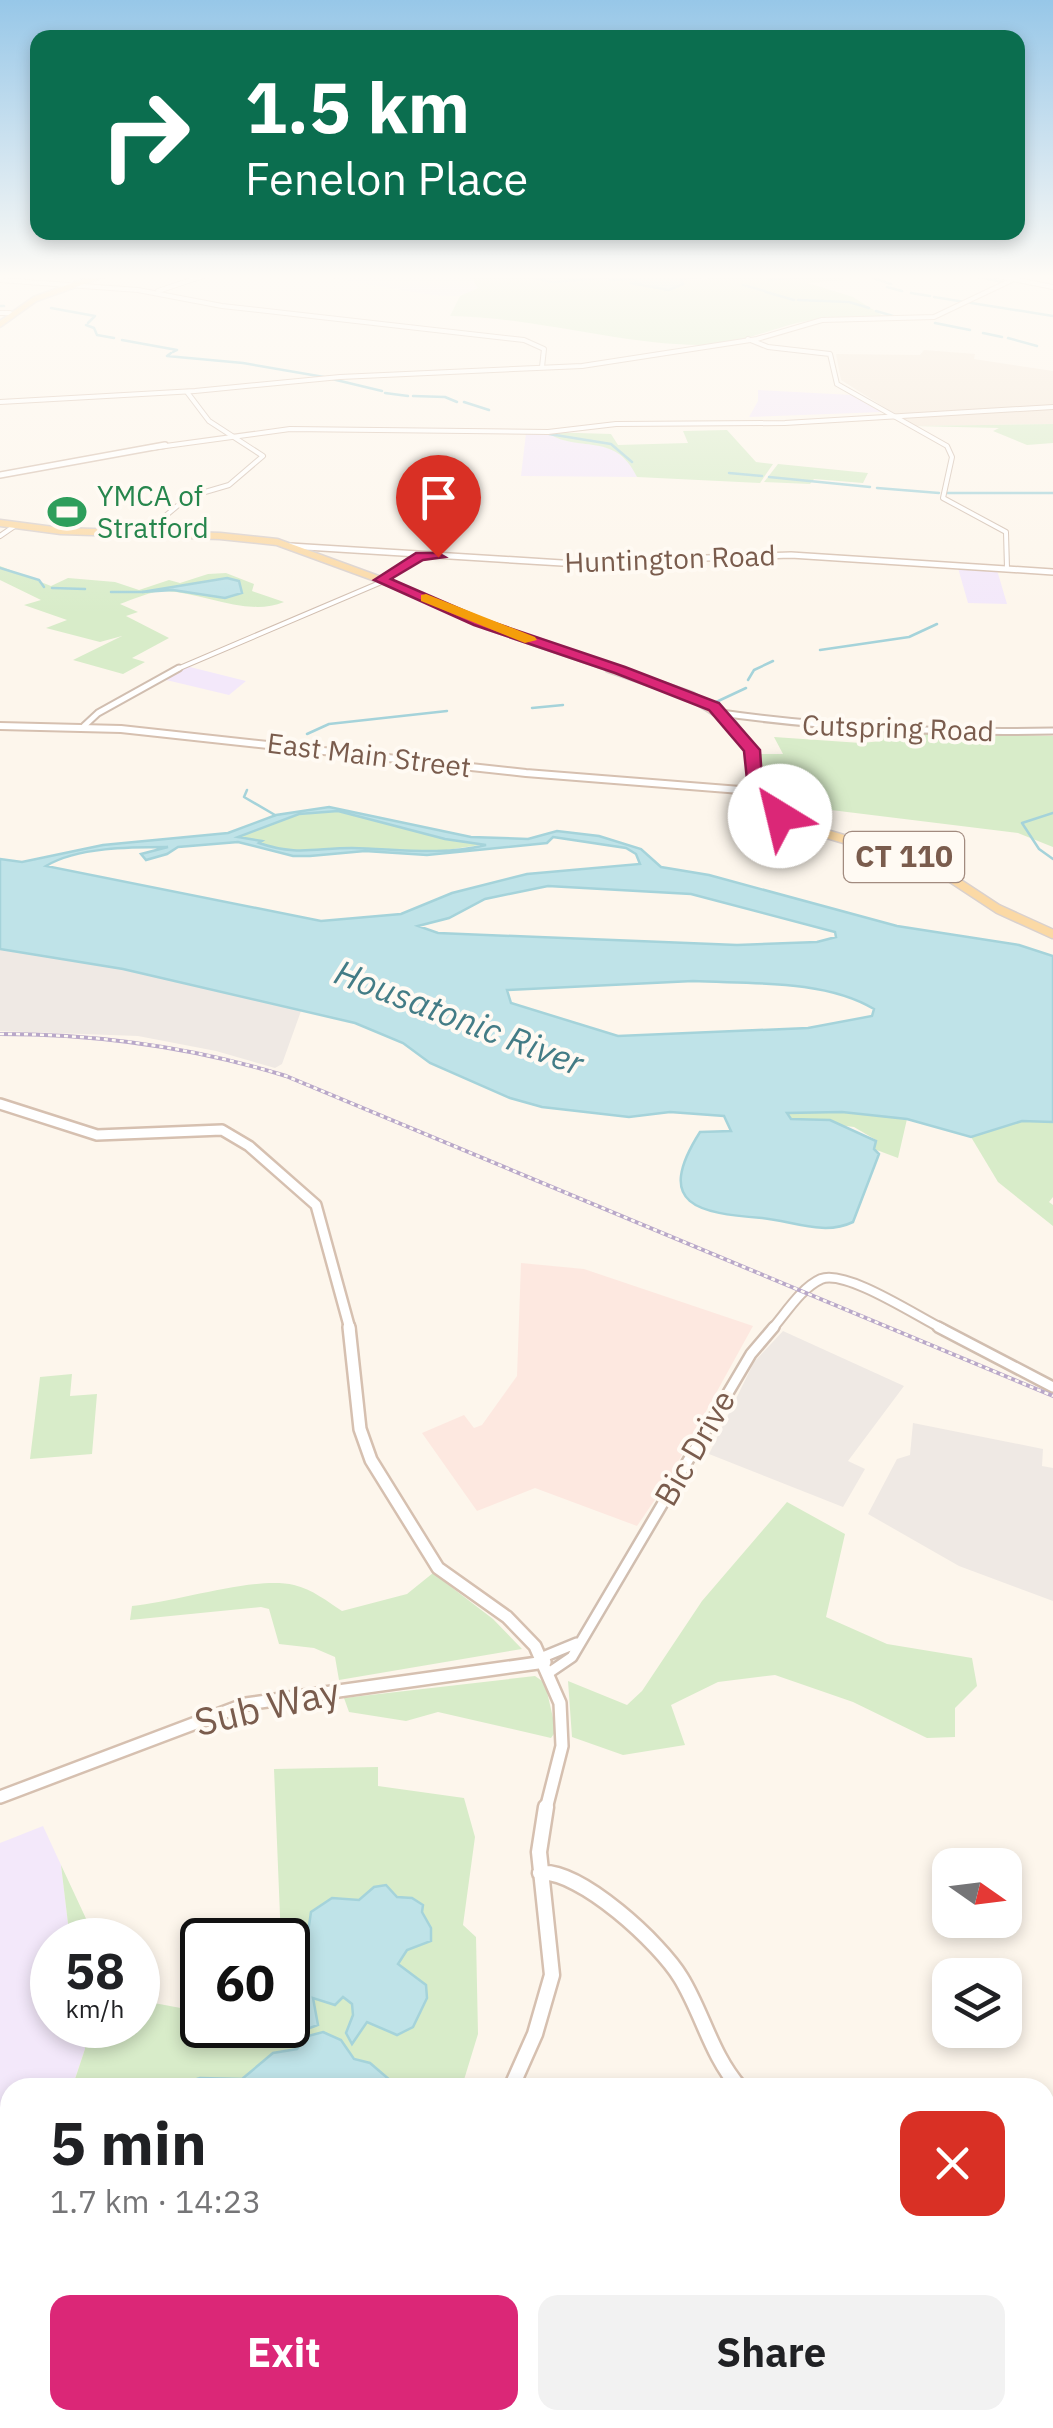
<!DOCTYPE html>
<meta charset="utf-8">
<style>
:root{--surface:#fff;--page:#f2f2f2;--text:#202124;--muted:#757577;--accent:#db2777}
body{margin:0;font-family:"IBM Plex Sans",sans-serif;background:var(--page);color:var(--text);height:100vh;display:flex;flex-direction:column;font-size:38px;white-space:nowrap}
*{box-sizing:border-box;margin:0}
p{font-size:32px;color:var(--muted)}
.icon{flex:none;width:55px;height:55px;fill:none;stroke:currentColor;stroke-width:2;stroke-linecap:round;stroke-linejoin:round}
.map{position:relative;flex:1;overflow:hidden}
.side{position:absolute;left:0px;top:2078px;width:1055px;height:352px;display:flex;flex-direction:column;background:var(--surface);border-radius:30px 30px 0 0;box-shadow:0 5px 15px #0003}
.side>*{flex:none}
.top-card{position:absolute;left:30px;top:30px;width:995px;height:210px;border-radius:20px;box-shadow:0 5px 15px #0003;background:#0b6e4f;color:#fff;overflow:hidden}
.needle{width:65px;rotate:104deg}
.buttons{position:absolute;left:932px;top:1848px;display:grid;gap:20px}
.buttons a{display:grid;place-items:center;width:90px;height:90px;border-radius:20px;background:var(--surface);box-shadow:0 5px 15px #0003;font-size:50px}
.speed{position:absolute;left:30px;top:1918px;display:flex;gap:20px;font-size:50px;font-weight:700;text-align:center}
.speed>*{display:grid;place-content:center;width:130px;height:130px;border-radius:50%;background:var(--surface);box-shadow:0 5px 15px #0003;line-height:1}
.speed small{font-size:25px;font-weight:400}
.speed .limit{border:5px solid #111;border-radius:15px;background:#fff;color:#111}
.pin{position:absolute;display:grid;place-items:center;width:85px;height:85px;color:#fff;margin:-102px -42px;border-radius:50% 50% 50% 0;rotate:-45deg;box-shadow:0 0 10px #0007}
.pin .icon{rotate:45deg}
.me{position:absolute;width:110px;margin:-55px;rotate:324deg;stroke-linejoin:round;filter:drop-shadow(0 0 8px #0008)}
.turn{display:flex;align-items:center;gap:35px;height:210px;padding:0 50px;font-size:45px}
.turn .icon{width:130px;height:130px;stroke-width:2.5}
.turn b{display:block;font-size:70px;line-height:85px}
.round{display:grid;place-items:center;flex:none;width:105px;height:105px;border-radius:20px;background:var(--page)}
.summary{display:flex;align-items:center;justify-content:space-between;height:170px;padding:0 50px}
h1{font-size:60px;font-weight:800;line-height:75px}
.primary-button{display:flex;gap:20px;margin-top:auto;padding:20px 50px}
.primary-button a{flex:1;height:115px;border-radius:20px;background:var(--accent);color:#fff;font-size:40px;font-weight:800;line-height:115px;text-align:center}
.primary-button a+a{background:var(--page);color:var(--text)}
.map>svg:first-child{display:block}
.residential{fill:#f5e8da}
.commercial{fill:#fde8e0}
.industrial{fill:#efe9e4}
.education{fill:#f3e8fa}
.green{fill:#d8ecc9}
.water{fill:#bfe3e8;stroke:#a5d3da;stroke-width:2.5;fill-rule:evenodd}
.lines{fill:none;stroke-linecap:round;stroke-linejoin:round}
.stream-far1{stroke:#a5d3da;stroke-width:2.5}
.stream{stroke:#a5d3da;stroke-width:4}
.tertiary-far3-casing{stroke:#d1beb0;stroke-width:6}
.tertiary-far2-casing{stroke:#d1beb0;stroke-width:9}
.tertiary-far1-casing{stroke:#d1beb0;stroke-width:12}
.tertiary-casing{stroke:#d1beb0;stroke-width:14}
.secondary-far5-casing{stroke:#d6c0b0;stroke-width:6}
.secondary-far4-casing{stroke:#d6c0b0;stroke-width:8}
.secondary-far3-casing{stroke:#d6c0b0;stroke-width:10}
.secondary-far2-casing{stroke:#d6c0b0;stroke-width:14}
.secondary-far1-casing{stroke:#d6c0b0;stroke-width:16}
.secondary-casing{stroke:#d6c0b0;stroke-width:19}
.primary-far2-casing{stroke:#dad1cd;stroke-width:8}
.primary-far1-casing{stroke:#dad1cd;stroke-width:9}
.primary-casing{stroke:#dad1cd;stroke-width:11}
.tertiary-far3{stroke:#fff;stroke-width:4}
.tertiary-far2{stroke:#fff;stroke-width:5}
.tertiary-far1{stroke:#fff;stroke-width:8}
.tertiary{stroke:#fff;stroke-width:9}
.secondary-far5{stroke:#fff;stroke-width:4}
.secondary-far4{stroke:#fff;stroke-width:5}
.secondary-far3{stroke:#fff;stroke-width:6}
.secondary-far2{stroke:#fff;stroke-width:9}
.secondary-far1{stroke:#fff;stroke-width:11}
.secondary{stroke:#fff;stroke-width:14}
.primary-far2{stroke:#fbd9a5;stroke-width:5}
.primary-far1{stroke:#fbd9a5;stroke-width:6}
.primary{stroke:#fbd9a5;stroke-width:8}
.rail-casing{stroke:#b9a8c9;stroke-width:4}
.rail{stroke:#fffaf3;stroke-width:2.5;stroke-dasharray:4;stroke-linecap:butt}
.route{fill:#db2777;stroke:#8e194d;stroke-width:2.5}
.slow{fill:#f59e0b}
.labels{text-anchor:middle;stroke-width:8;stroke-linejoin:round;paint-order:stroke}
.far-leisure-label{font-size:28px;fill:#27864d;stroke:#fffaf3;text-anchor:start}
.far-street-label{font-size:28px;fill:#7a5c4d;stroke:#fffaf3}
.shield{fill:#fffaf3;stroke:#a28b7f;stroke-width:2.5}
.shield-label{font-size:30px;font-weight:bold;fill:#7a5c4d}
.street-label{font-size:32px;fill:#7a5c4d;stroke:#fffaf3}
.water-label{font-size:35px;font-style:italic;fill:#437c86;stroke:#fffaf3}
.near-street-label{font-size:38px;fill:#7a5c4d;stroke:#fffaf3}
</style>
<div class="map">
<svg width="1053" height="2428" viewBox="0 0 1053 2428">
<rect width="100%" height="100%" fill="#fdf6ec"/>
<path class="residential" d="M924 350 975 354 974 359 1053 371V424L914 426 841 380 836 354 920 355Z"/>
<path class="commercial" d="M521 1263 584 1269 753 1326 667 1482 637 1526 535 1488 477 1511 422 1433 464 1415 474 1428 482 1425 517 1376Z"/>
<path class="industrial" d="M0 949 123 969 301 1011 282 1064 275 1068 216 1051 138 1036 0 1031Z
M783 1331 904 1386 848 1461 865 1469 843 1507 709 1454 754 1362Z
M913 1423 1043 1449 1042 1466 1053 1468V1601L959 1566 868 1514 897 1459 910 1455Z"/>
<path class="education" d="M308 274H471L480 289 458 296 431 295Z
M758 390 852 395 883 412 749 417 758 401Z
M546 432 563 440 609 445 632 466 637 477 521 476 526 433Z
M958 568 997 570 1007 604 968 603Z
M186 666 246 681 229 695 162 679Z
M43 1826 61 1865 70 1940H52V2025H82L85 2049 72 2087 10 2088V2163L0 2162V1843Z"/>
<path class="green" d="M469 274H610L614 279 638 281 630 283 669 290 682 284 681 279 701 280 720 274H852L841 278 844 280 808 283 853 297 888 319C863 318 837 316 812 320 774 326 740 346 700 345 617 344 534 317 450 316L460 296 478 288Z
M1053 424V443L1027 445 993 431 999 428 915 426Z
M727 430 756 462 773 464 760 483 637 477C615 430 577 454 546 432L611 434 618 445 688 443 683 431Z
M778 464 868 473 863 483 814 479 810 484 764 482Z
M0 566 51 586 68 578 115 582 139 590 169 580 180 583 208 574 226 573 254 584 252 591 284 602C248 617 204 593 165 591 151 591 134 599 120 604L138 612 126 616 169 638 132 658 145 662 123 674 73 660 122 636 100 642 46 628 67 620 24 605 41 600 0 580Z
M883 733 1053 736V847L1018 833 831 810 805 812 758 788V754H783L774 737 861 743 882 741Z
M338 811 445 839 487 844 426 853 353 848 296 853 237 837 299 814Z
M842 1112 907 1119 898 1158 874 1149 876 1140 854 1127 791 1119 787 1113Z
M1022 1121 1053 1122V1197L1049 1202 1053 1205V1226L998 1182 971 1137Z
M72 1374 70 1396 97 1394 92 1454 30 1459 40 1377Z
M787 1502 845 1534 826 1617 887 1644 972 1658 977 1686 955 1708V1737L927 1738 853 1702 775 1675 718 1682 671 1705 685 1745 623 1755 572 1737 568 1681 627 1705 642 1691 702 1601Z
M433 1573 493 1619 522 1649 339 1680 335 1657 314 1648 279 1644 269 1609 261 1607 130 1620 132 1606C178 1602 253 1576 294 1585 312 1589 328 1602 342 1611L407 1594Z
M535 1676 545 1683 556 1731 551 1738 438 1712 406 1721 349 1712 344 1698Z
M378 1767V1786L464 1798 475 1837 463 1925 476 1937 478 2034 463 2083 467 2087 72 2088 85 2049 82 2025H138V2000L202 2012V2025H247L290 2037 288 1940H281L274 1769Z
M61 1865 96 1940H70Z
M10 2280V2420H53L48 2428H0V2314Z"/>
<path class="water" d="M720 275 681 279 683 284 669 290 630 283 636 281 633 279 610 280 607 276Z
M227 578 239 581 242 593 225 598 173 590 142 592Z
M329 807 471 837 528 839 557 831 599 836 641 849 661 867 709 875 897 926 1019 945 1053 956V1122L1022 1121 971 1137 907 1119 842 1112 787 1113 791 1119 830 1120 876 1141 874 1149 879 1154 853 1222C824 1236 793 1221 762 1218 699 1213 653 1206 700 1132L731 1131 724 1116 670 1112 629 1117 542 1107 510 1098 430 1063 403 1043 355 1023 123 969 0 949V859L22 862 103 845 228 833 276 815ZM338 811 445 839 486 845C441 856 398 849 352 848 316 848 296 856 259 843L262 841 238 837 299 814ZM553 837 626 848 636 854 640 864 527 874 452 893 401 914 321 921 46 866C77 847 132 847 168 847L141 854 146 860 167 854 178 847 238 842 293 856H310L365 851 427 855 547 843ZM548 886 691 894 835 932 836 937 817 942 737 945 438 933 418 926 449 918 485 899ZM693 981C750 984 824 979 874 1009L872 1016 808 1028 618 1036 511 1003 507 990Z
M386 1885 397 1897 412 1898 423 1905 422 1912 431 1928V1941L407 1950 398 1964 426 1985 427 1998 413 2027 397 2035 367 2022 352 2044 346 2033 353 2015 352 2004 343 1997 335 2005 313 1998 318 2025 307 2029C299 1988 305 1953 311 1912L332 1898 359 1900 374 1887Z
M323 2032 341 2040 354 2059 370 2063 398 2087H170L200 2078 242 2079 273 2053 297 2049 308 2036Z"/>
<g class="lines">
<path class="stream-far1" d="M519 274 552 282 611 277
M966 274 1002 282
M823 278 835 274
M873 278 891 284
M769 280 800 277
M743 285 765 291
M887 287 902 291
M766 292 794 300
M911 293 930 296
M934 297 1053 316
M798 300 849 302 869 308
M0 306H4
M51 308 95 316 88 323
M876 311 893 316
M935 323 970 330
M86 325 94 328 97 335 114 338
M983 333 1002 337
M1008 338 1037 346
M122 340 177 350 173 352
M171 353 167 356 243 363 324 377
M332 379 382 391
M385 393 408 396
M413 396 445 397 457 402
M464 402 489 410
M549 434 611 444 632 462
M729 473 762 476
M769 477 870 487
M877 488 939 493
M947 493H1053
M0 568 39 580 44 587
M52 588 85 589
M111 592H143
M820 650 909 637 937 624
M748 680 754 670 773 661
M714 703 746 688
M532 708 563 705
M307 734 329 724 447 711
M247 790 244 797 275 815
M1053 813 1022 823 1039 849 1053 859"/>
<path class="stream" d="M1045 2267 1053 2274"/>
<g class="tertiary-far3-casing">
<path id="tertiary-far3" d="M0 280 138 290 222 306 524 340 544 349 542 367
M158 291 209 274
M0 313H10
M748 339 768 347 830 354 837 384 947 446 952 457 943 498 1006 532 1007 569
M145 533 188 497 229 485 263 456 209 421 187 392
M0 536 16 525
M381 580 420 556
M175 670 384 581"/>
</g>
<g class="tertiary-far2-casing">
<path id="tertiary-far2" d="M721 713C832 729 941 733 1053 731
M84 726 98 713 179 668"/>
</g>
<g class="tertiary-far1-casing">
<path id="tertiary-far1" d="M772 1329C786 1313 801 1288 821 1279 846 1269 918 1317 943 1329"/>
</g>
<g class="tertiary-casing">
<path id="tertiary" d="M938 1327 1053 1387
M543 1657 577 1643
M550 1672 572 1657 751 1354 774 1327"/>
</g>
<g class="secondary-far5-casing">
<path id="secondary-far5" d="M988 274 1053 287
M0 402 195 391 340 377 582 366 757 339 822 320 934 317 1014 279 1010 274
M151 448 290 429 548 432 616 424 785 423 1053 407"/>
</g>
<g class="secondary-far4-casing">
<path id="secondary-far4" d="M0 475 165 445
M290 546 562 563 791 555 1053 572"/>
</g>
<g class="secondary-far3-casing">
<path id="secondary-far3" d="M0 726 121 729 526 773 753 791"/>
</g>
<g class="secondary-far2-casing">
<path id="secondary-far2" d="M0 1104 97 1135 222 1130 249 1146 316 1205 350 1329"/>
</g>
<g class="secondary-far1-casing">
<path id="secondary-far1" d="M349 1327 360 1429 371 1460 438 1568 507 1617 535 1646 560 1703 562 1746 546 1809
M0 1797 246 1704 545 1662"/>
</g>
<g class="secondary-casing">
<path id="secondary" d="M540 1873C580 1869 661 1944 681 1978 703 2014 711 2055 740 2088
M511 2088 535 2034 552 1975 539 1852 546 1807
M1045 2348 1053 2355
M381 2420 383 2428"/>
</g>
<g class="primary-far2-casing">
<path id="primary-far2" d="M0 324 35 299 105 274"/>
</g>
<g class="primary-far1-casing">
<path id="primary-far1" d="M0 523 61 531 220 536 277 542 392 584 487 626 616 670"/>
</g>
<g class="primary-casing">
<path id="primary" d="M609 668 691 696 729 720 751 748 753 791 768 809 800 826 931 865 998 909 1053 934"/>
</g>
<use href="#tertiary-far3" class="tertiary-far3"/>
<use href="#tertiary-far2" class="tertiary-far2"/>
<use href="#tertiary-far1" class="tertiary-far1"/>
<use href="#tertiary" class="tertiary"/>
<use href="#secondary-far5" class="secondary-far5"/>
<use href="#secondary-far4" class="secondary-far4"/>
<use href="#secondary-far3" class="secondary-far3"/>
<use href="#secondary-far2" class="secondary-far2"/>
<use href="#secondary-far1" class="secondary-far1"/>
<use href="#secondary" class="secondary"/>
<use href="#primary-far2" class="primary-far2"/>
<use href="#primary-far1" class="primary-far1"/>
<use href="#primary" class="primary"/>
<g class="rail-casing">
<path id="rail" d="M0 1034C98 1034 192 1047 286 1076L1053 1396"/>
</g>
<use href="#rail" class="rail"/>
</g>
<linearGradient id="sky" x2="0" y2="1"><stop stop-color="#97c7e8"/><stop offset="0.45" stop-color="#fefbf6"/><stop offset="1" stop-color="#fefbf6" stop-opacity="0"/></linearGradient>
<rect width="1053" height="614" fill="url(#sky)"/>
<path class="route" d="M416 553H438L445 557 423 560 391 579 483 619 625 667 719 703 760 750 763 794 786 812V820H774L749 799 744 751 709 710 615 673 474 625 374 580Z"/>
<path class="slow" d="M426 594 535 637 537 640 525 643 421 601V595Z"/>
<defs>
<g id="stadium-bare" transform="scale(3)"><path d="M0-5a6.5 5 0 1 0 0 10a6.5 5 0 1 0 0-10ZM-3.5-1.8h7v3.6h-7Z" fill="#2e9e5b" stroke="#fffaf3" stroke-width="2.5" paint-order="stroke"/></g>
</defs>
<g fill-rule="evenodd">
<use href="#stadium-bare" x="67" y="512"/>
</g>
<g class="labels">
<g class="far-leisure-label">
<text x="97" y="506">YMCA of<tspan x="97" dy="32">Stratford</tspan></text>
</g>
<g class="far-street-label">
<text transform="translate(670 559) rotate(-2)" y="10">Huntington Road</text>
<text transform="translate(898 728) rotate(2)" y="10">Cutspring Road</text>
<text transform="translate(369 755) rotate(7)" y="10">East Main Street</text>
</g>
<rect class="shield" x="844" y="832" width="120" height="50" rx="8"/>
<g class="shield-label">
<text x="904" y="867">CT 110</text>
</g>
<g class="street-label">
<text transform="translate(695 1448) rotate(-60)" y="11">Bic Drive</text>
</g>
<g class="water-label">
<text transform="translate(459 1018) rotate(21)" y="12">Housatonic River</text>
</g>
<g class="near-street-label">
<text transform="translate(267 1707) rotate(-13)" y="13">Sub Way</text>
</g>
</g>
</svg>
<div class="buttons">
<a><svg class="needle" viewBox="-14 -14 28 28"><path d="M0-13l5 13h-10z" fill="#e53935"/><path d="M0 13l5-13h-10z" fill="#757577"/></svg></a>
<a><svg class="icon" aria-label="layers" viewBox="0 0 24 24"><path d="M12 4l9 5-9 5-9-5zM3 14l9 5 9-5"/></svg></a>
</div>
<div class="speed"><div>58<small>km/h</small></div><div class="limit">60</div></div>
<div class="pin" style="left:438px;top:557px;background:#d93025"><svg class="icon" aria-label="arrive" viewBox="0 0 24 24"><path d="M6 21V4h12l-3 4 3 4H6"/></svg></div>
<svg class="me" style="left:780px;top:816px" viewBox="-20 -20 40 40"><circle r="19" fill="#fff"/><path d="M0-13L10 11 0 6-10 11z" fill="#db2777"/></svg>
<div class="top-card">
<div class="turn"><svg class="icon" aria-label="right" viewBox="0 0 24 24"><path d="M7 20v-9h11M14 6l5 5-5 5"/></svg><div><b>1.5 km</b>Fenelon Place</div></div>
</div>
<section class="side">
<div class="summary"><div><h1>5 min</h1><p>1.7 km · 14:23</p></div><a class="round" style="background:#d93025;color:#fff"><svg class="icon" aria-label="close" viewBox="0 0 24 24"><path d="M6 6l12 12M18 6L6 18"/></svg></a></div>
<div class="primary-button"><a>Exit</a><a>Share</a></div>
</section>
</div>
